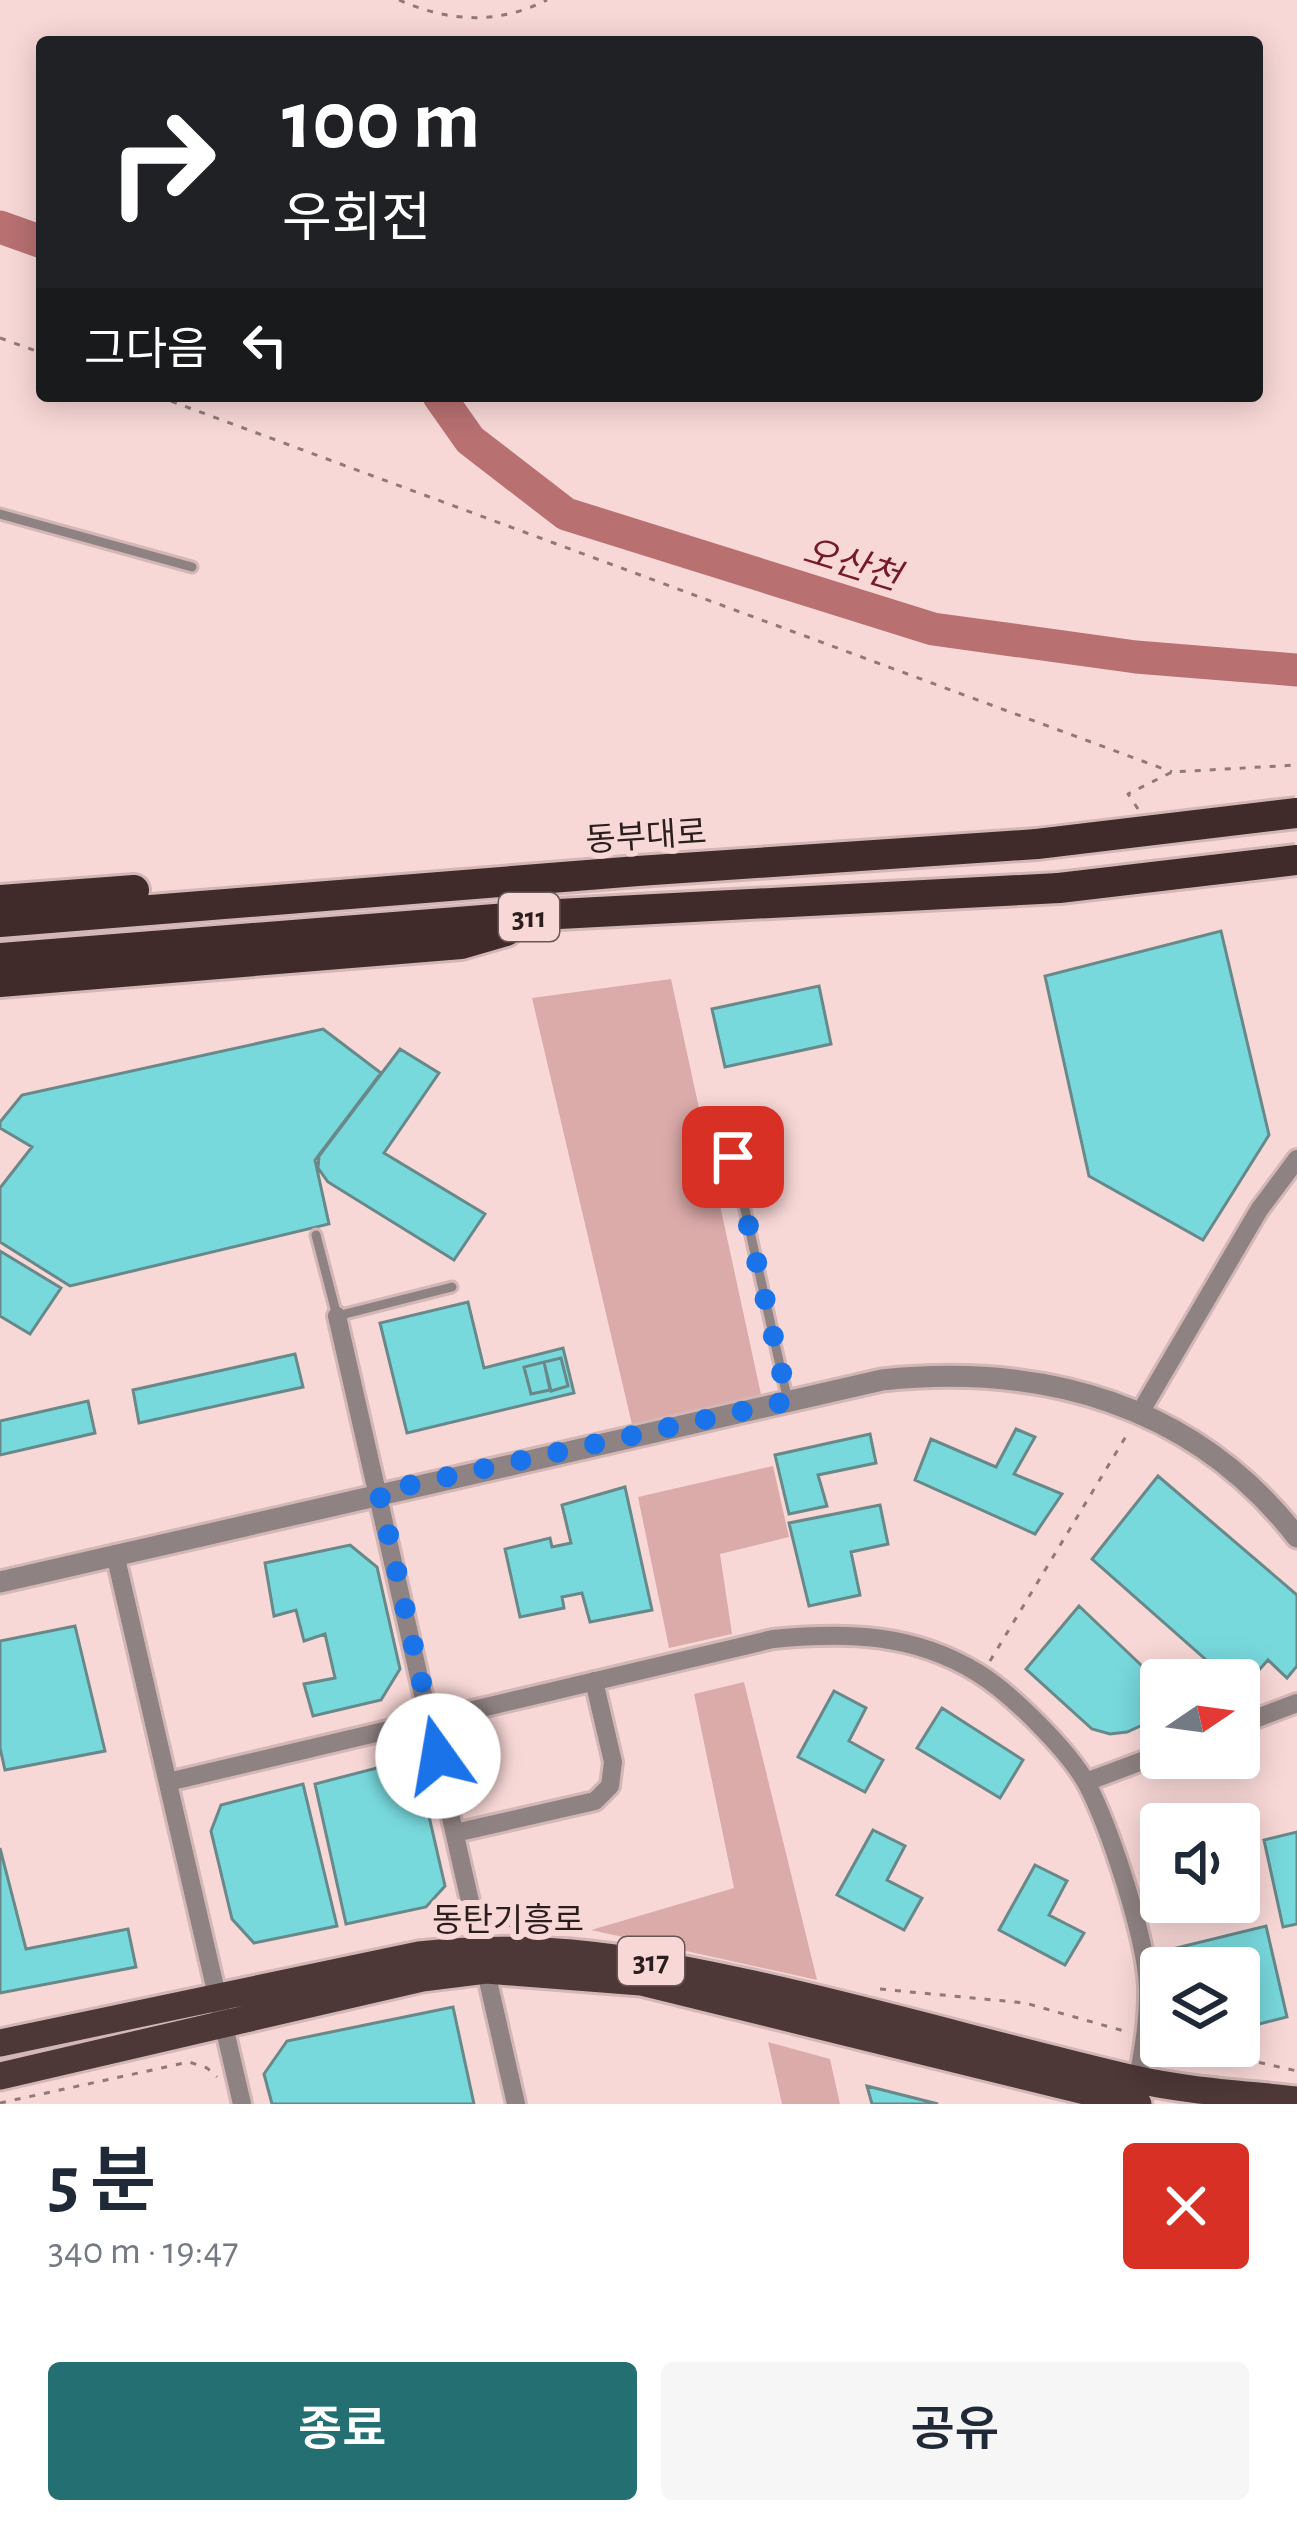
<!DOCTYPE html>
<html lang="ko">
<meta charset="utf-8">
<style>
:root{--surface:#fff;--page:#f6f6f7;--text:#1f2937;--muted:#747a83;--accent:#246f72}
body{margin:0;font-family:"Alegreya Sans","Noto Sans KR",sans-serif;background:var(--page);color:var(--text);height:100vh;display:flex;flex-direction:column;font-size:45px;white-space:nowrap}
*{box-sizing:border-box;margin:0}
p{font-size:39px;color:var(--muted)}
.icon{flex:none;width:66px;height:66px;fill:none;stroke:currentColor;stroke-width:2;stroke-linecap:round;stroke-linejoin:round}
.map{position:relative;height:2104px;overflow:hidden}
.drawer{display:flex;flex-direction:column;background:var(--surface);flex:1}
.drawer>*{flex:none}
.top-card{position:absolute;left:36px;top:36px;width:1227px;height:366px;border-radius:12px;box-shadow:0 6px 30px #0003;background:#202124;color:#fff;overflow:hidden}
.needle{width:78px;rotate:77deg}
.tools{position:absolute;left:1140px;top:1659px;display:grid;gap:24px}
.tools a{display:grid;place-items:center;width:120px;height:120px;border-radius:12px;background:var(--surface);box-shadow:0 6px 30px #0003;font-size:60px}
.pin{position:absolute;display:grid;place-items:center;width:102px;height:102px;color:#fff;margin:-51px;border-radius:24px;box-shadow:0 6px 18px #0006}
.me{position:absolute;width:132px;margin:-66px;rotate:347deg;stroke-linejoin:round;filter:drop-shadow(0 0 9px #0008)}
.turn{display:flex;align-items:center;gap:42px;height:252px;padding:0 48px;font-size:54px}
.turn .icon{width:156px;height:156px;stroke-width:2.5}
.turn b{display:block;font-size:84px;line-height:102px}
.then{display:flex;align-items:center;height:114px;padding:0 48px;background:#0003;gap:24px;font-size:45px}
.round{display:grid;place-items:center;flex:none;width:126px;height:126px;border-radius:12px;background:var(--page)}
.overview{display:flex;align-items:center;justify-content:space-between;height:204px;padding:0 48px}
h1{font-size:72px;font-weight:600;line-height:90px}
.action{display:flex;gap:24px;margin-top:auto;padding:24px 48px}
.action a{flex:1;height:138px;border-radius:12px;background:var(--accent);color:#fff;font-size:48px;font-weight:600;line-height:138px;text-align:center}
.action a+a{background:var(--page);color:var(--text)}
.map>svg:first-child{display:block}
.green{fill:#dbabaa}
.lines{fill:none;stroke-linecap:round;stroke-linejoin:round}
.river{stroke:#b87071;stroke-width:33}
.building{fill:#78d9dd;stroke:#688889;stroke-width:3}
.service-casing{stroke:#d3b7b6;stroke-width:15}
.minor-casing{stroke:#d3b7b6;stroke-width:24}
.tertiary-casing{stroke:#d3b7b6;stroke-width:27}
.primary-casing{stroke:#d3b7b6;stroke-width:33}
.trunk-casing{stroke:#d3b7b6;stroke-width:36}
.path{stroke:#8f7979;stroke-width:3;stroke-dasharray:6 9;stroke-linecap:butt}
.service{stroke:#8f8282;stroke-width:9}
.minor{stroke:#8f8282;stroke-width:18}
.tertiary{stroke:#8f8282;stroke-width:21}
.primary{stroke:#4d3737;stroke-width:27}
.trunk{stroke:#412a2a;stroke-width:30}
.trunk-bridge-casing{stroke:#d3b7b6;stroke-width:36;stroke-linecap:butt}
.trunk-bridge{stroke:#412a2a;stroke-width:30}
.route{stroke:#1a73e8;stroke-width:21;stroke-dasharray:0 37.8}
.labels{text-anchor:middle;stroke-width:12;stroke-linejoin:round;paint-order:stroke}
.shield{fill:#f8d8d7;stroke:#685656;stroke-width:3}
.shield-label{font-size:30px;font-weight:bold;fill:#2a1e1e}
.street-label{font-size:33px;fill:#2a1e1e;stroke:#f8d8d7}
.water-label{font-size:36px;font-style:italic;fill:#741b27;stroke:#f8d8d7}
</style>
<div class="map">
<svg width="1297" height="2104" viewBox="0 0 1297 2104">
<rect width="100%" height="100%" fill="#f8d8d7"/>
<path class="green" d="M671 979 762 1399 634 1433 532 998Z
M773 1466 789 1537 720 1554 732 1634 669 1648 638 1497Z
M744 1682 817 1980 591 1930 734 1888 694 1694Z
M768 2042 830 2059 840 2104H782Z"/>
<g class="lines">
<path class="river" d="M0 227 42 242
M439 396 470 440 566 514 933 629 1136 657 1297 670"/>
</g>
<path class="building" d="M1221 931 1269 1135 1203 1240 1089 1176 1045 976Z
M819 986 831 1044 725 1067 712 1009Z
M323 1029 381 1073 315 1160 329 1224 70 1286 0 1242V1188L32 1147 0 1128V1122L22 1095Z
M400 1049 439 1073 384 1153 485 1214 454 1260 328 1182 318 1168 319 1156Z
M0 1251 61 1288 30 1334 0 1316Z
M468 1302 484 1368 563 1348 574 1393 407 1433 380 1323Z
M295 1354 303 1387 139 1423 133 1390Z
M561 1358 568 1386 551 1391 544 1362Z
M544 1362 550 1390 531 1394 524 1367Z
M88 1401 95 1433 0 1455V1421Z
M1016 1429 1035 1437 1014 1474 1062 1494 1035 1534 915 1480 931 1439 996 1467Z
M870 1434 876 1463 818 1475 827 1506 789 1514 775 1455Z
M1158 1476 1297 1595V1666L1287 1678 1268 1660 1241 1690 1239 1680H1229L1092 1559Z
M625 1487 652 1610 590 1622 582 1593 562 1597 564 1608 520 1617 505 1549 550 1538 552 1547 571 1543 562 1505Z
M880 1505 888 1544 851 1552 860 1595 809 1606 789 1523Z
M350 1545 377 1567 400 1669 381 1700 313 1716 304 1684 335 1678 325 1634 304 1641 296 1610 274 1616 265 1563Z
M1079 1606 1161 1684 1160 1717 1127 1732 1110 1734 1092 1729 1026 1669Z
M75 1626 105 1751 5 1770 0 1748V1641Z
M834 1691 866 1708 849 1741 883 1760 865 1792 798 1757Z
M942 1708 1023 1760 1000 1798 917 1748Z
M396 1763 420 1777 445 1886 426 1907 346 1924 315 1784Z
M303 1784 337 1926 254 1943 232 1919 211 1831 221 1805Z
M873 1830 905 1846 887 1880 922 1898 904 1930 837 1895Z
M1297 1832V1924L1283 1927 1264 1840Z
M0 1848 26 1949 128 1929 136 1967 0 1993Z
M1035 1865 1067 1881 1049 1915 1084 1933 1065 1965 999 1930Z
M1266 1926 1287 2017 1239 2029V1968H1177L1172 1949Z
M453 2007 474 2104H272L264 2074 287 2041Z
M867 2086 938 2104H872Z"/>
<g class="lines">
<g class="service-casing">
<path id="service" d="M0 514 192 567
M724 1116 788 1401
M316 1235 337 1316 452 1287"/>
</g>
<g class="minor-casing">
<path id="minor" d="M337 1316 516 2104
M1141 1411 1259 1210 1297 1159
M115 1554 242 2104
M1239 1725 1297 1703
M168 1782 773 1639C846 1632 913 1633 978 1673 1012 1694 1068 1750 1087 1784 1110 1828 1146 1938 1148 1987 1149 2020 1143 2055 1136 2087
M1086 1782 1161 1754
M455 1833 595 1801 610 1786 613 1762 594 1681"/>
</g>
<g class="tertiary-casing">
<path id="tertiary" d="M0 1582 882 1380C1043 1363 1194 1404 1297 1537"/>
</g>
<g class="primary-casing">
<path id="primary" d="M0 2043 419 1955C544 1941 641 1959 762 1986 887 2014 1010 2050 1134 2079 1187 2091 1243 2094 1297 2100
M0 2076 422 1978 486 1970 641 1982 1138 2104"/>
</g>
<g class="trunk-casing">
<path id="trunk" d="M0 900 134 890
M0 922 638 871 1037 844
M0 958 559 914 1059 888
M0 982 461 944 506 931"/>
</g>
<path class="path" d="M399 0C449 22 497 25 547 0
M0 338 42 353
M157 396 1172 772
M1138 809 1128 794 1172 772 1297 765
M990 1661 1128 1433
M494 1918 505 1926 548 1922 595 1931
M880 1989 1025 2003 1124 2031
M1186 2046 1297 2071
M0 2103 189 2062 207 2068 217 2077"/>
<use href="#service" class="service"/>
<use href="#minor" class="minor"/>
<use href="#tertiary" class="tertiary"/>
<use href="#primary" class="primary"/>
<use href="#trunk" class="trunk"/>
<g class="trunk-bridge-casing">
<path id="trunk-bridge" d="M1037 844 1297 813
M1059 888 1297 860"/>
</g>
<use href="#trunk-bridge" class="trunk-bridge"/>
</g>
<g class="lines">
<path class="route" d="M438 1756 379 1492 788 1401 733 1157"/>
</g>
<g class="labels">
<g class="shield">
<rect x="499" y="893" width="60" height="48" rx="9"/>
<rect x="618" y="1937" width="66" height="48" rx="9"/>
</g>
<g class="shield-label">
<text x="529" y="927">311</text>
<text x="651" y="1971">317</text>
</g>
<g class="street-label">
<text transform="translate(646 835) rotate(-4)" y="12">동부대로</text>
<text x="508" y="1931">동탄기흥로</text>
</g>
<g class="water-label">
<text transform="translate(852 563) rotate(17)" y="13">오산천</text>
</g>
</g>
</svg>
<div class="tools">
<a><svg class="needle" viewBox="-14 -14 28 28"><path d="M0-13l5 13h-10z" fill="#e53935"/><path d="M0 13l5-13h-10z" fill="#747a83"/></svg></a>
<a><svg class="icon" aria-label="sound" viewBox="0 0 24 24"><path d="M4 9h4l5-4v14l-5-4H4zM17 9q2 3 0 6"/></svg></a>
<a><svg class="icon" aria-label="layers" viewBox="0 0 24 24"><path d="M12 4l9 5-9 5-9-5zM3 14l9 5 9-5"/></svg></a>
</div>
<div class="pin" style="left:733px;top:1157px;background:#d93025"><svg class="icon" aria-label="arrive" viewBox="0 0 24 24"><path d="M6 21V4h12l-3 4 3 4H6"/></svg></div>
<svg class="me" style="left:438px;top:1756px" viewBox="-20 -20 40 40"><circle r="19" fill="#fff"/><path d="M0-13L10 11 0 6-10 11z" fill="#1a73e8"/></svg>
<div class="top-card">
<div class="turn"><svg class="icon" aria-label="right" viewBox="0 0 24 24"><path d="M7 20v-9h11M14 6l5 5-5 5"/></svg><div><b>100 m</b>우회전</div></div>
<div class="then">그다음<svg class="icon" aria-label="left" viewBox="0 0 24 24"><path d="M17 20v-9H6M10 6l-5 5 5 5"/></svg></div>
</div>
</div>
<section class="drawer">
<div class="overview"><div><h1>5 분</h1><p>340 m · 19:47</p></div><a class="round" style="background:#d93025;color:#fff"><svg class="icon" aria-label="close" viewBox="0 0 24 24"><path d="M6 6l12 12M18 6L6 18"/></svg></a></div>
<div class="action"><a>종료</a><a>공유</a></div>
</section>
